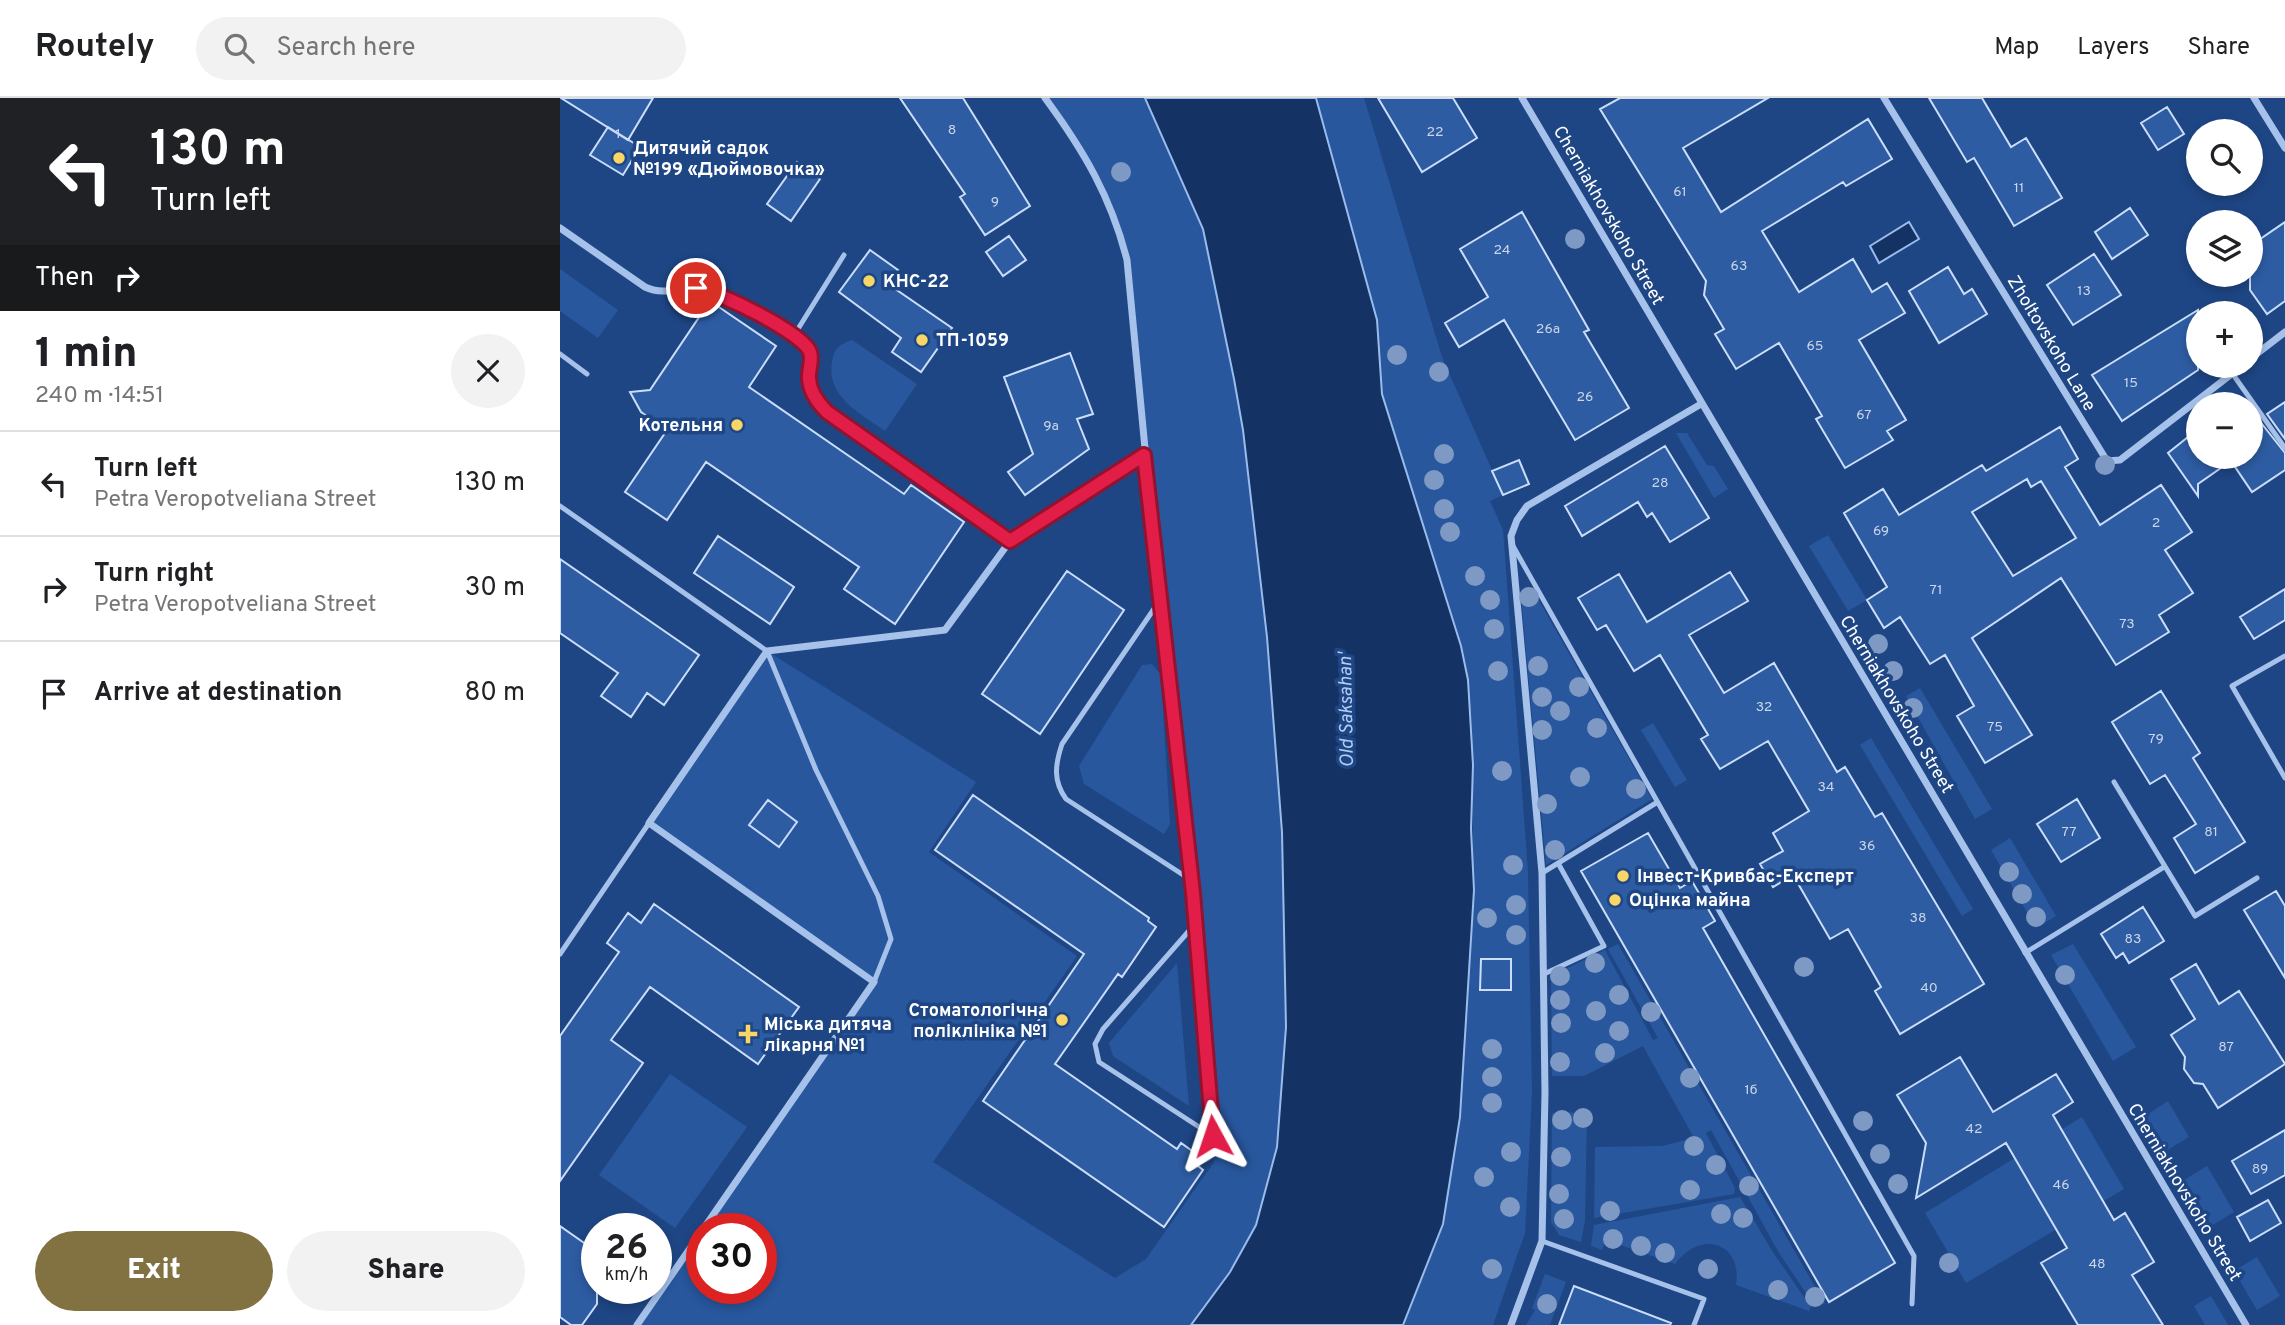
<!DOCTYPE html>
<meta charset="utf-8">
<style>
:root{--surface:#fff;--page:#f2f2f2;--text:#202124;--muted:#757577;--line:#e0e0e0;--accent:#827242}
body{margin:0;font-family:Overpass,sans-serif;background:var(--page);color:var(--text);height:100vh;display:flex;flex-direction:column;font-size:26px;white-space:nowrap}
*{box-sizing:border-box;margin:0}
p{font-size:23px;color:var(--muted)}
.icon{flex:none;width:38px;height:38px;fill:none;stroke:currentColor;stroke-width:2;stroke-linecap:round;stroke-linejoin:round}
.map{position:relative;flex:1;overflow:hidden}
.details{display:flex;flex-direction:column;background:var(--surface);width:560px}
.details>*{flex:none}
.top-card{background:#202124;color:#fff;overflow:hidden}
.fabs{position:absolute;left:1626px;top:21px;display:grid;gap:14px}
.fabs a{display:grid;place-items:center;width:77px;height:77px;border-radius:50%;background:var(--surface);box-shadow:0 4px 10px #0003;font-size:35px}
.speed{position:absolute;left:21px;top:1115px;display:flex;gap:14px;font-size:35px;font-weight:700;text-align:center}
.speed>*{display:grid;place-content:center;width:91px;height:91px;border-radius:50%;background:var(--surface);box-shadow:0 4px 10px #0003;line-height:1}
.speed small{font-size:18px;font-weight:400}
.speed .limit{border:10px solid #d22;background:#fff;color:#111}
.pin{position:absolute;display:grid;place-items:center;width:60px;height:60px;color:#fff;margin:-30px;border:4px solid #fff;border-radius:50%;box-shadow:0 2px 7px #0007}
.me{position:absolute;width:77px;margin:-38px;rotate:355deg;stroke-linejoin:round;filter:drop-shadow(0 0 5px #0008)}
.turn{display:flex;align-items:center;gap:24px;height:147px;padding:0 35px;font-size:32px}
.turn .icon{width:91px;height:91px;stroke-width:2.5}
.turn b{display:block;font-size:49px;line-height:60px}
.then{display:flex;align-items:center;height:66px;padding:0 35px;background:#0003;gap:14px;font-size:26px}
.round{display:grid;place-items:center;flex:none;width:74px;height:74px;border-radius:37px;background:var(--page)}
.overview{display:flex;align-items:center;justify-content:space-between;height:119px;padding:0 35px}
h1{font-size:42px;font-weight:800;line-height:52px}
.primary-button{display:flex;gap:14px;margin-top:auto;padding:14px 35px}
.primary-button a{flex:1;height:80px;border-radius:42px;background:var(--accent);color:#fff;font-size:28px;font-weight:800;line-height:80px;text-align:center}
.primary-button a+a{background:var(--page);color:var(--text)}
ul{padding:0;list-style:none}
li{display:flex;align-items:center;gap:21px;height:105px;padding:0 35px;border-top:2px solid var(--line)}
li div{flex:1}
li b{display:block;font-size:26px}
li em{font-style:normal}
header{display:flex;align-items:center;gap:42px;box-sizing:border-box;height:98px;padding:0 35px;background:var(--surface);border-bottom:2px solid var(--line)}
header strong{font-size:33px}
nav{display:flex;gap:38px;margin-inline-start:auto;font-size:24px}
.search{width:490px;height:63px;background:var(--page);display:flex;align-items:center;gap:18px;box-sizing:border-box;padding:0 24px;border-radius:38px;color:var(--muted);font-size:26px}
main{display:flex;flex:1;min-height:0}
.map>svg:first-child{display:block}
.green{fill:#28579e;fill-rule:evenodd}
.water{fill:#143264;stroke:#9abcec;stroke-width:2}
.building{fill:#2e5ca3;stroke:#cbddf8;stroke-width:2;fill-rule:evenodd}
.lines{fill:none;stroke-linecap:round;stroke-linejoin:round}
.lane{stroke:#a6c1ea;stroke-width:5}
.street{stroke:#a6c1ea;stroke-width:7}
.tree{fill:#7d99c4}
.route-casing{stroke:#92132f;stroke-width:18}
.route{stroke:#e11d48;stroke-width:12}
.poi-dot{fill:#f9d666;stroke:#1e4685;stroke-width:2.5}
.labels{text-anchor:middle;stroke-width:7;stroke-linejoin:round;paint-order:stroke}
.number-label{font-size:14px;fill:#cbd6e8}
.poi-label{font-size:18px;font-weight:bold;fill:#fff;stroke:#1e4685;text-anchor:start}
.street-label{font-size:18px;fill:#fff;stroke:#1e4685}
.water-label{font-size:19px;font-style:italic;fill:#b2ccf2;stroke:#1e4685}
</style>
<header>
<strong>Routely</strong>
<div class="search"><svg class="icon" aria-label="search" viewBox="0 0 24 24"><circle cx="10" cy="10" r="6"/><path d="M15 15l6 6"/></svg>Search here</div>
<nav><a>Map</a><a>Layers</a><a>Share</a></nav>
</header>
<main>
<section class="details">
<div class="top-card">
<div class="turn"><svg class="icon" aria-label="left" viewBox="0 0 24 24"><path d="M17 20v-9H6M10 6l-5 5 5 5"/></svg><div><b>130 m</b>Turn left</div></div>
<div class="then">Then<svg class="icon" aria-label="right" viewBox="0 0 24 24"><path d="M7 20v-9h11M14 6l5 5-5 5"/></svg></div>
</div>
<div class="overview"><div><h1>1 min</h1><p>240 m · 14:51</p></div><a class="round"><svg class="icon" aria-label="close" viewBox="0 0 24 24"><path d="M6 6l12 12M18 6L6 18"/></svg></a></div>
<ul>
<li><svg class="icon" aria-label="left" viewBox="0 0 24 24"><path d="M17 20v-9H6M10 6l-5 5 5 5"/></svg><div><b>Turn left</b><p>Petra Veropotveliana Street</p></div><em>130 m</em></li>
<li><svg class="icon" aria-label="right" viewBox="0 0 24 24"><path d="M7 20v-9h11M14 6l5 5-5 5"/></svg><div><b>Turn right</b><p>Petra Veropotveliana Street</p></div><em>30 m</em></li>
<li><svg class="icon" aria-label="arrive" viewBox="0 0 24 24"><path d="M6 21V4h12l-3 4 3 4H6"/></svg><div><b>Arrive at destination</b></div><em>80 m</em></li>
</ul>
<div class="primary-button"><a>Exit</a><a>Share</a></div>
</section>
<div class="map">
<svg width="1725" height="1227" viewBox="0 0 1725 1227">
<rect width="100%" height="100%" fill="#1e4685"/>
<path class="green" d="M485 0H585L643 131 674 280 695 325 683 333 707 539 722 734 726 929 739 938 720 1016 717 1049 696 1126 670 1174 631 1227H77L142 1133V1190H201V1130H144L314 884 89 725 207 553 416 684 369 754 517 858 373 1064 555 1180 586 1161 654 1064 633 795 567 162 554 114Z
M756 0H804L882 259 943 397 930 403 943 432 968 774 972 995 965 1135 933 1227H843L883 1126 900 1019 913 765V708L890 517 822 296 817 222ZM921 861H951V892H921Z
M0 171 58 212 38 240 0 213Z
M292 242 357 286 325 333C301 316 266 299 272 264 274 250 280 246 292 242Z
M1116 335H1127L1147 367 1154 368 1168 391 1154 400Z
M1268 437 1307 502 1288 513 1249 448Z
M966 491 974 494 1092 701 986 767 961 499Z
M592 566 601 577 610 726 604 736 524 686 519 668 582 567Z
M1360 590 1432 711 1415 721 1346 598Z
M1093 625 1127 682 1115 689 1081 632Z
M1311 640 1413 811 1402 818 1300 647Z
M1450 740 1496 818 1476 830 1431 752Z
M1058 846 1265 1206H1257L1250 1201 1219 1155 1151 1032 1146 1035 1175 1090 1174 1096 1034 1120 1035 1049 1102 1048 1134 1040 1083 948 1024 978H992L991 878 1045 852 1093 942 1098 940 1048 851Z
M1513 846 1576 949 1553 963 1491 857Z
M617 865 629 1008 553 958 549 945Z
M110 976 187 1029 115 1130 39 1077Z
M1608 1003 1629 1039 1606 1053 1585 1018Z
M1027 1014 1025 1123 1021 1144 999 1137 991 1124 992 1015Z
M1522 1019 1564 1091 1406 1185 1365 1115Z
M1647 1068 1674 1114 1651 1128 1624 1082Z
M1180 1099 1214 1156 1251 1209 1249 1213 1176 1187C1183 1144 1140 1131 1115 1166L1046 1142 1042 1152 1031 1148 1034 1127Z
M1697 1159 1720 1198 1697 1212 1674 1173Z
M985 1176 1006 1184 990 1227H966L975 1212 972 1210Z
M1651 1198 1668 1227H1645L1634 1208Z"/>
<path class="water" d="M585 0H756L817 222 822 296 901 548 908 582 913 667 911 731 914 792 900 1019 883 1126 843 1227H631L670 1174 696 1127 717 1049 726 929 722 734 707 539 683 332 674 281 643 131Z
M1349 124 1359 141 1319 165 1310 148Z"/>
<path class="building" d="M1 0H93L68 42Z
M340 0H403L470 108 425 137 400 99 405 96Z
M818 0H893L917 40 862 74Z
M1060 0H1208L1123 50 1161 114 1308 21 1332 61 1286 88 1283 84 1202 133 1239 194 1293 161 1312 194 1327 185 1345 215 1299 242 1346 322 1327 333 1333 342 1285 370 1256 321 1262 318 1219 245 1176 271 1155 236 1164 231 1144 197 1146 183 1040 11Z
M1369 0H1422L1451 49 1466 40 1502 100 1454 128 1414 60 1407 64Z
M1607 9 1624 36 1598 52 1581 25Z
M48 29 80 49 63 77 30 57Z
M237 64 260 81 231 123 207 106Z
M1570 110 1588 137 1552 161 1535 134Z
M962 114 1029 232 1024 234 1069 310 1015 342 944 222 899 249 885 225 928 199 900 151Z
M1725 124V203L1707 216 1690 192V148Z
M449 138 466 162 443 178 426 154Z
M310 152 338 172 328 186 392 230 361 274 332 254 341 240 279 194Z
M1534 156 1561 197 1513 227 1487 187Z
M1388 169 1404 196 1412 191 1427 216 1379 245 1349 193Z
M150 203 216 248 189 289 344 396 351 387 404 424 335 526 284 491 299 469 146 364 107 422 65 394 107 332 81 314 70 294 90 292Z
M1638 212V272L1562 323 1532 277Z
M510 255 533 316 517 321 529 351 465 397 448 374 473 356 444 279Z
M1725 304V341L1707 316Z
M1698 321 1725 355V372L1692 394 1671 363 1638 386V398L1608 355 1638 331V359H1690V327Z
M1500 329 1518 361 1505 369 1540 427 1601 387 1632 434 1605 452 1633 495 1599 517 1609 534 1556 567 1501 480 1412 540 1472 637 1425 665 1397 618 1414 608 1385 557 1370 566 1340 519 1324 530 1307 502 1327 489 1284 415 1323 391 1339 417 1422 367 1426 373ZM1467 381 1471 389 1481 383 1516 440 1453 478 1412 414Z
M1105 348 1149 420 1110 444 1092 415 1087 419 1078 404 1022 438 1005 408Z
M959 362 969 386 943 397 932 373Z
M158 438 234 489 210 526 134 475Z
M0 461 139 557 104 607 87 595 71 619 41 598 58 575 0 535Z
M507 473 564 512 480 636 422 596Z
M1170 474 1188 503 1129 537 1164 595 1214 565 1277 674 1285 669 1315 719 1322 715 1424 886 1340 936 1315 893 1321 889 1288 831 1270 841 1233 777 1213 789 1200 766 1223 753 1213 735 1249 713 1208 643 1160 671 1141 641 1148 637 1100 557 1074 573 1046 527 1037 532 1018 500 1059 476 1087 524Z
M1725 491V522L1694 541 1680 519Z
M1601 593 1640 655 1633 660 1685 744 1635 775 1614 740 1636 726 1605 677 1590 686 1552 624Z
M413 697 589 820 588 823 596 829 562 879 558 876 495 966 617 1051 621 1045 642 1060 637 1067 643 1072 604 1129 423 1003 524 856 375 752Z
M1517 701 1540 740 1501 764 1477 726Z
M208 702 237 724 219 749 189 727Z
M1088 735 1120 790 1132 783 1155 823 1143 830 1335 1165 1269 1204 1021 773Z
M1716 793 1725 808V880L1684 812Z
M94 806 239 909 198 966 90 889 51 942 83 965 0 1083V938L59 854 47 845 68 815 81 825Z
M1583 809 1604 843 1569 865 1563 855 1556 860 1541 836Z
M921 861H951V892H920Z
M1636 866 1659 906 1679 893 1725 966 1658 1010 1643 986 1634 985 1624 971 1625 959 1611 937 1635 921 1611 881Z
M1400 959 1433 1014 1496 976 1513 1004 1493 1017 1554 1122 1565 1115 1594 1164 1572 1177 1603 1227H1518L1481 1165 1507 1150 1446 1045 1356 1100 1366 1045 1337 997Z
M1725 1032V1077L1691 1096 1672 1063Z
M1708 1102 1721 1125 1690 1143 1677 1119Z
M0 1128 37 1154V1206L22 1227H11L0 1219Z
M1014 1188 1111 1225 1110 1227H999Z"/>
<g class="lines">
<path class="lane" d="M233 239 284 157
M0 256 27 276
M1672 275 1725 350
M0 408 207 553 256 672 318 798 331 841 314 884
M953 448 1354 1158 1352 1206
M600 502 502 646C495 667 493 683 506 701L631 782
M1725 558 1672 588 1725 680
M1554 684 1635 818 1697 780
M982 775 1096 705
M635 826 543 931 535 946 539 964 653 1038
M1465 855 1604 769
M0 856 89 725
M984 876 1044 848 998 765
M982 1143 1144 1201 1134 1227"/>
<path class="street" d="M485 0C524 53 551 99 567 162L607 581 633 795 653 1038
M962 0 1686 1227
M1324 0 1547 363 1560 362 1682 268
M1694 0 1725 50
M0 130 85 189C106 199 128 187 150 192 183 200 216 227 244 246 259 263 239 286 267 315L450 443 584 357
M1690 261 1725 234
M144 1130 314 884 89 725 207 553 385 532 450 443
M77 1227 142 1133
M951 1227 982 1143 985 994 982 775 951 438 957 422 967 408 1141 306"/>
</g>
<g class="tree">
<circle cx="561" cy="74" r="10"/>
<circle cx="1015" cy="141" r="10"/>
<circle cx="837" cy="257" r="10"/>
<circle cx="879" cy="274" r="10"/>
<circle cx="884" cy="356" r="10"/>
<circle cx="1545" cy="367" r="10"/>
<circle cx="874" cy="382" r="10"/>
<circle cx="884" cy="411" r="10"/>
<circle cx="890" cy="434" r="10"/>
<circle cx="915" cy="478" r="10"/>
<circle cx="969" cy="499" r="10"/>
<circle cx="930" cy="502" r="10"/>
<circle cx="934" cy="531" r="10"/>
<circle cx="1318" cy="546" r="10"/>
<circle cx="978" cy="568" r="10"/>
<circle cx="938" cy="573" r="10"/>
<circle cx="1333" cy="573" r="10"/>
<circle cx="1019" cy="589" r="10"/>
<circle cx="982" cy="599" r="10"/>
<circle cx="1353" cy="610" r="10"/>
<circle cx="1000" cy="613" r="10"/>
<circle cx="1037" cy="630" r="10"/>
<circle cx="982" cy="632" r="10"/>
<circle cx="942" cy="673" r="10"/>
<circle cx="1020" cy="679" r="10"/>
<circle cx="1076" cy="691" r="10"/>
<circle cx="987" cy="706" r="10"/>
<circle cx="995" cy="752" r="10"/>
<circle cx="953" cy="767" r="10"/>
<circle cx="1449" cy="774" r="10"/>
<circle cx="1462" cy="796" r="10"/>
<circle cx="956" cy="807" r="10"/>
<circle cx="1476" cy="819" r="10"/>
<circle cx="927" cy="820" r="10"/>
<circle cx="956" cy="837" r="10"/>
<circle cx="1035" cy="865" r="10"/>
<circle cx="1244" cy="869" r="10"/>
<circle cx="1505" cy="877" r="10"/>
<circle cx="1000" cy="878" r="10"/>
<circle cx="1059" cy="897" r="10"/>
<circle cx="1000" cy="902" r="10"/>
<circle cx="1036" cy="913" r="10"/>
<circle cx="1091" cy="914" r="10"/>
<circle cx="1001" cy="925" r="10"/>
<circle cx="1059" cy="933" r="10"/>
<circle cx="932" cy="951" r="10"/>
<circle cx="1045" cy="955" r="10"/>
<circle cx="1000" cy="964" r="10"/>
<circle cx="932" cy="979" r="10"/>
<circle cx="1130" cy="980" r="10"/>
<circle cx="932" cy="1005" r="10"/>
<circle cx="1023" cy="1020" r="10"/>
<circle cx="1002" cy="1022" r="10"/>
<circle cx="1303" cy="1023" r="10"/>
<circle cx="1134" cy="1048" r="10"/>
<circle cx="951" cy="1054" r="10"/>
<circle cx="1320" cy="1056" r="10"/>
<circle cx="1001" cy="1059" r="10"/>
<circle cx="1156" cy="1067" r="10"/>
<circle cx="924" cy="1079" r="10"/>
<circle cx="1338" cy="1086" r="10"/>
<circle cx="1189" cy="1088" r="10"/>
<circle cx="1130" cy="1092" r="10"/>
<circle cx="999" cy="1096" r="10"/>
<circle cx="950" cy="1109" r="10"/>
<circle cx="1050" cy="1113" r="10"/>
<circle cx="1161" cy="1116" r="10"/>
<circle cx="1183" cy="1120" r="10"/>
<circle cx="1004" cy="1121" r="10"/>
<circle cx="1053" cy="1141" r="10"/>
<circle cx="1081" cy="1148" r="10"/>
<circle cx="1105" cy="1155" r="10"/>
<circle cx="1389" cy="1165" r="10"/>
<circle cx="932" cy="1171" r="10"/>
<circle cx="1148" cy="1171" r="10"/>
<circle cx="1218" cy="1192" r="10"/>
<circle cx="1255" cy="1199" r="10"/>
<circle cx="987" cy="1206" r="10"/>
</g>
<g class="lines">
<g class="route-casing">
<path id="route" d="M136 190C158 193 243 235 250 254 253 263 248 272 249 281 250 294 259 306 267 314L450 443 584 357 633 795 653 1038"/>
</g>
<use href="#route" class="route"/>
</g>
<g class="poi-dot">
<circle cx="59" cy="60" r="7"/>
<circle cx="309" cy="183" r="7"/>
<circle cx="362" cy="242" r="7"/>
<circle cx="177" cy="327" r="7"/>
<circle cx="1063" cy="778" r="7"/>
<circle cx="1055" cy="802" r="7"/>
<circle cx="502" cy="922" r="7"/>
<path d="M184.5 925.5h7v7h7v7h-7v7h-7v-7h-7v-7h7z"/>
</g>
<g class="labels">
<g class="number-label">
<text x="392" y="36">8</text>
<text x="875" y="38">22</text>
<text x="58" y="40">1</text>
<text x="1459" y="94">11</text>
<text x="1120" y="98">61</text>
<text x="435" y="108">9</text>
<text x="942" y="156">24</text>
<text x="1179" y="172">63</text>
<text x="1524" y="197">13</text>
<text x="988" y="235">26а</text>
<text x="1255" y="252">65</text>
<text x="1571" y="289">15</text>
<text x="1025" y="303">26</text>
<text x="1304" y="321">67</text>
<text x="491" y="332">9а</text>
<text x="1100" y="389">28</text>
<text x="1596" y="429">2</text>
<text x="1321" y="437">69</text>
<text x="1376" y="496">71</text>
<text x="1567" y="530">73</text>
<text x="1204" y="613">32</text>
<text x="1435" y="633">75</text>
<text x="1596" y="645">79</text>
<text x="1266" y="693">34</text>
<text x="1509" y="738">77</text>
<text x="1651" y="738">81</text>
<text x="1307" y="752">36</text>
<text x="1358" y="824">38</text>
<text x="1573" y="845">83</text>
<text x="1369" y="894">40</text>
<text x="1666" y="953">87</text>
<text x="1191" y="996">1б</text>
<text x="1414" y="1035">42</text>
<text x="1700" y="1075">89</text>
<text x="1501" y="1091">46</text>
<text x="1537" y="1170">48</text>
</g>
<g class="poi-label">
<text x="73" y="56">Дитячий садок<tspan x="73" dy="21">№199 «Дюймовочка»</tspan></text>
<text x="323" y="189">КНС-22</text>
<text x="376" y="248">ТП-1059</text>
<text x="163" y="333" text-anchor="end">Котельня</text>
<text x="1077" y="784">Інвест-Кривбас-Експерт</text>
<text x="1069" y="808">Оцінка майна</text>
<text x="488" y="918" text-anchor="end">Стоматологічна<tspan x="488" dy="21">поліклініка №1</tspan></text>
<text x="204" y="932">Міська дитяча<tspan x="204" dy="21">лікарня №1</tspan></text>
</g>
<g class="street-label">
<text transform="translate(1049 117) rotate(60)" y="6">Cherniakhovskoho Street</text>
<text transform="translate(1492 245) rotate(59)" y="6">Zholtovskoho Lane</text>
<text transform="translate(1337 606) rotate(59)" y="6">Cherniakhovskoho Street</text>
<text transform="translate(1625 1094) rotate(59)" y="6">Cherniakhovskoho Street</text>
</g>
<g class="water-label">
<text transform="translate(785 612) rotate(-91)" y="7">Old Saksahan'</text>
</g>
</g>
</svg>
<div class="fabs">
<a><svg class="icon" aria-label="search" viewBox="0 0 24 24"><circle cx="10" cy="10" r="6"/><path d="M15 15l6 6"/></svg></a>
<a><svg class="icon" aria-label="layers" viewBox="0 0 24 24"><path d="M12 4l9 5-9 5-9-5zM3 14l9 5 9-5"/></svg></a>
<a>+</a>
<a>−</a>
</div>
<div class="speed"><div>26<small>km/h</small></div><div class="limit">30</div></div>
<div class="pin" style="left:136px;top:190px;background:#d93025"><svg class="icon" aria-label="arrive" viewBox="0 0 24 24"><path d="M6 21V4h12l-3 4 3 4H6"/></svg></div>
<svg class="me" style="left:653px;top:1038px" viewBox="-20 -20 40 40"><path d="M0-17L14 15 0 8-14 15z" fill="#e11d48" stroke="#fff" stroke-width="4"/></svg>
</div>
</main>
